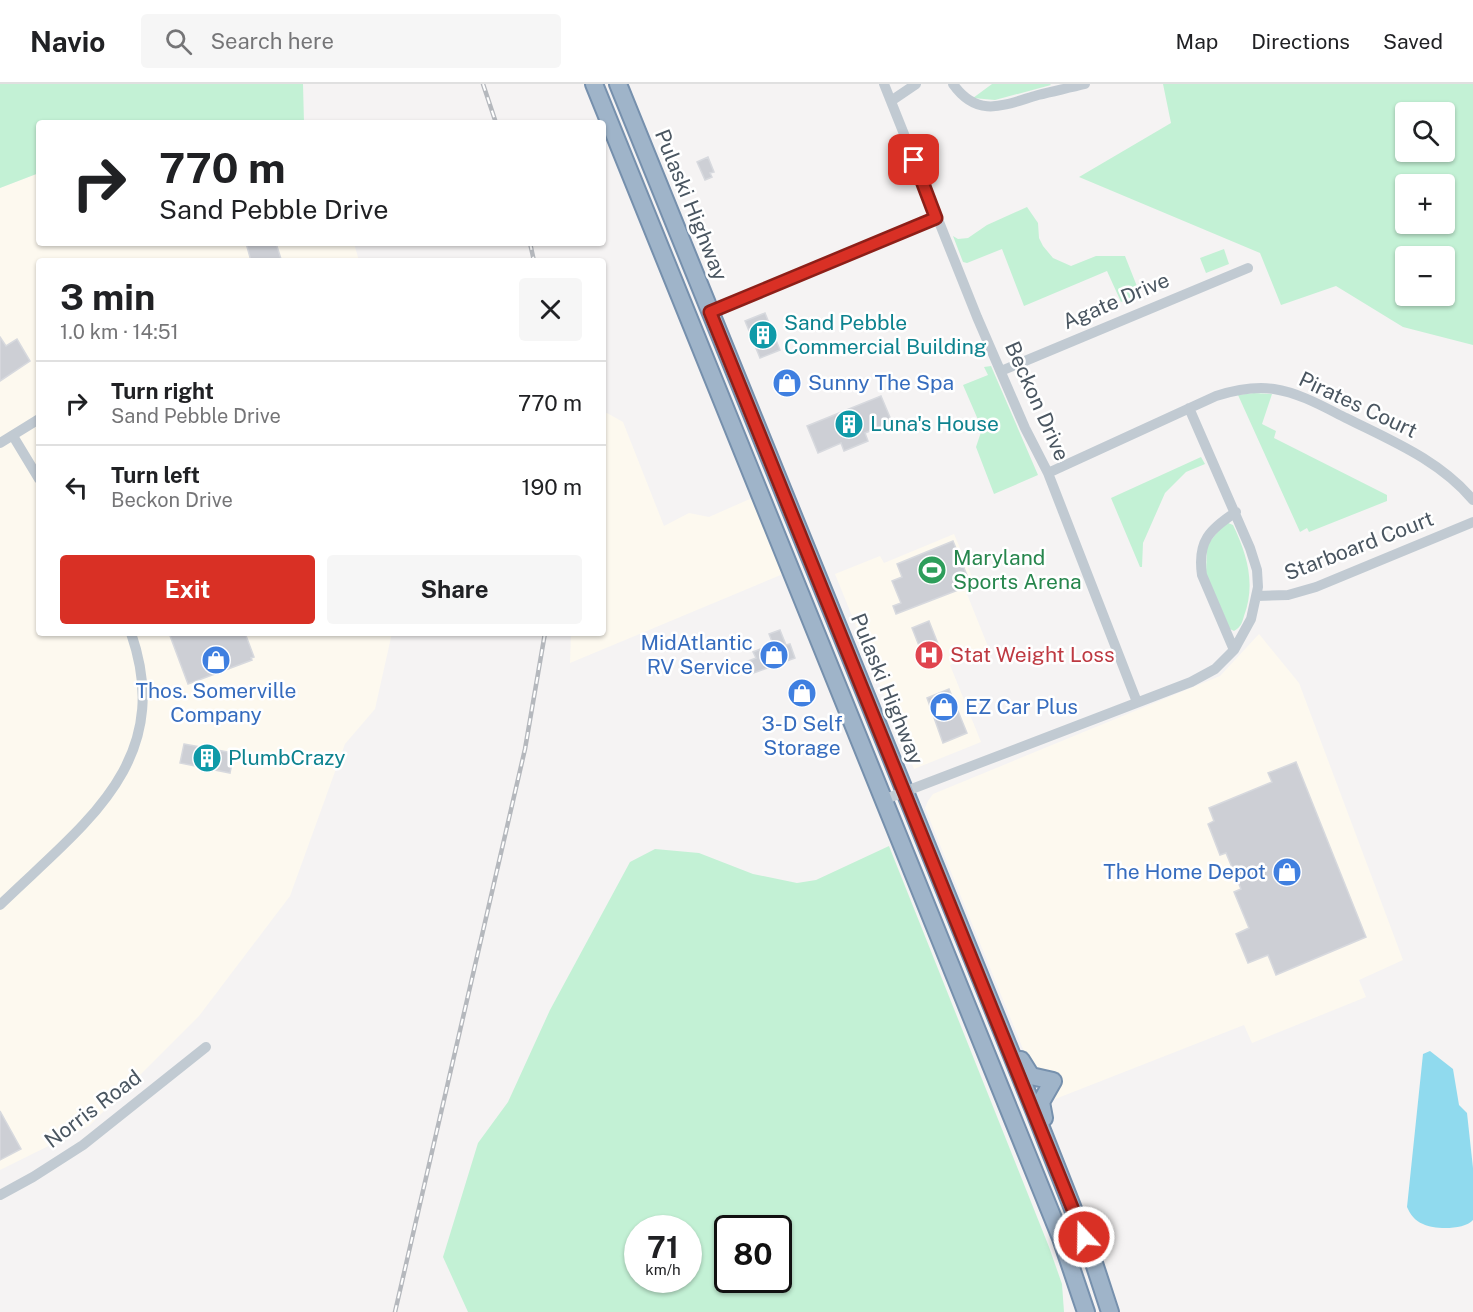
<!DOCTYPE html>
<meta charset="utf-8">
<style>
:root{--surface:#fff;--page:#f6f6f6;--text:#202124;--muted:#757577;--line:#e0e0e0;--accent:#d93025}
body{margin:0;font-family:"Public Sans",sans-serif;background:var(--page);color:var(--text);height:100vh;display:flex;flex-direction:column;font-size:22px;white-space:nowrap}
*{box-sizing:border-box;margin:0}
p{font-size:20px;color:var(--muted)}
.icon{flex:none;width:33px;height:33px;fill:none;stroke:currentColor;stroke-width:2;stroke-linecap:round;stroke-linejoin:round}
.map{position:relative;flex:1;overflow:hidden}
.details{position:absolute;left:36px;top:174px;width:570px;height:378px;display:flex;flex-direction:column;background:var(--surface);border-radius:6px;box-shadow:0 2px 4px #0004}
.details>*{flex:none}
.guide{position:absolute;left:36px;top:36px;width:570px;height:126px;border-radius:6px;box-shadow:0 2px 4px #0004;background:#fff;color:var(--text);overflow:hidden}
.buttons{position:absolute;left:1395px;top:18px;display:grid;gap:12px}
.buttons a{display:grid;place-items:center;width:60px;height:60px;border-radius:6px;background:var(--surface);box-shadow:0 2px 4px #0004;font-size:30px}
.speed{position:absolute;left:624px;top:1131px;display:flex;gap:12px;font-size:30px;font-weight:700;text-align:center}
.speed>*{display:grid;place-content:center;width:78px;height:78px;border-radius:50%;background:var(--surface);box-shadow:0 2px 4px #0004;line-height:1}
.speed small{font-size:15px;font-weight:400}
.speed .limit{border:3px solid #111;border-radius:9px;background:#fff;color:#111}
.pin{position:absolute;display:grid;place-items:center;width:51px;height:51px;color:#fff;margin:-26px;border-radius:12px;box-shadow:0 3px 9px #0006}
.me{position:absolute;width:66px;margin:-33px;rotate:339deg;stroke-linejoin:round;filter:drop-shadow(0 0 4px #0008)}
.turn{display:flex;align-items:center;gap:21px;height:126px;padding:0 24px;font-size:27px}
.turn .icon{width:78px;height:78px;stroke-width:2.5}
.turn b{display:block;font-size:42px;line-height:51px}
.round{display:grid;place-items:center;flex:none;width:63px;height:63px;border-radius:6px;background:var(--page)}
.summary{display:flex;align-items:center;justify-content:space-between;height:102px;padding:0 24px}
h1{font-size:36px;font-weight:700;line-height:45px}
.button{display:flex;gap:12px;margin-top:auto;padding:12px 24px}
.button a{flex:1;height:69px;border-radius:6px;background:var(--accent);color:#fff;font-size:24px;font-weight:700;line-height:69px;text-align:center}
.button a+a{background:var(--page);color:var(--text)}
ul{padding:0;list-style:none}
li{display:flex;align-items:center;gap:18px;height:84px;padding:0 24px;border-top:2px solid var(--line)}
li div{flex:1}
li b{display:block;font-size:22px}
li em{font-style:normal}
header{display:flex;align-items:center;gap:36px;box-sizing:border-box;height:84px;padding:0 30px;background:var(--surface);border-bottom:2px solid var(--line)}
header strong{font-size:28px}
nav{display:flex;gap:33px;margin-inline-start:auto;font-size:21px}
.search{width:420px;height:54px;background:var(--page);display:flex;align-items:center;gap:15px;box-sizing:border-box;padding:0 21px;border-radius:6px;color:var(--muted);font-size:22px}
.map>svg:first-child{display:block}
.commercial{fill:#fdf9ef}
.green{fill:#c3f1d5;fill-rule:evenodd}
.water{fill:#90daee}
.building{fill:#cdcfd5;stroke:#d7d9de;stroke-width:1.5}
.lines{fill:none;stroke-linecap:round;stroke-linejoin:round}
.trunk-casing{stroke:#7690ad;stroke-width:20}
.minor{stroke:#c1cad2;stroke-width:10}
.trunk{stroke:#9fb4c9;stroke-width:16}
.rail-casing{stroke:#b5b8bd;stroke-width:4.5}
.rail{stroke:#fff;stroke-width:2;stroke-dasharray:7;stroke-linecap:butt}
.route-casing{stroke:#8d1f18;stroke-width:15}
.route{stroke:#d93025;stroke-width:10}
.labels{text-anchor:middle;stroke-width:5;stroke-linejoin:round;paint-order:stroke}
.street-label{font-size:21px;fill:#4a5661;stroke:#fff}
.culture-label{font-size:21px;fill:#0d838f;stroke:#fff;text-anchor:start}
.shop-label{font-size:21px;fill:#366cbe;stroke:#fff;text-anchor:start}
.leisure-label{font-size:21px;fill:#27864d;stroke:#fff;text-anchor:start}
.health-label{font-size:21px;fill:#be3a42;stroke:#fff;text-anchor:start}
</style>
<header>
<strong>Navio</strong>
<div class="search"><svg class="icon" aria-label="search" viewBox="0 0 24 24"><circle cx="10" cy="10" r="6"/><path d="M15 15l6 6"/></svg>Search here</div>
<nav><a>Map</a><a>Directions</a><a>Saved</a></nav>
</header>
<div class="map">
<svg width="1473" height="1228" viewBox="0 0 1473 1228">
<rect width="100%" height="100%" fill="#f5f3f3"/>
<path class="commercial" d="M39 89V159H354L359 177H39V549H392L375 625 345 660 290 812 199 932 89 1042 0 1086V104Z
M607 329 623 338 664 442 689 429 709 433 752 414 783 490 570 579 571 549H603V330Z
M954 450 977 505 967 510 989 565 950 581 981 658 914 685 835 490 880 472 884 479Z
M1259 550 1299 599 1403 876 1359 896 1366 913 1252 959 1244 941 1045 1019 925 724 928 717 933 710 1220 592Z"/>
<path class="green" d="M0 0H303L304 39H39V89L0 104Z
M992 0H1050L1051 1 995 16 973 14Z
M1163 0H1473V261L1403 243 1336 202 1281 221 1260 169 1079 93 1171 39ZM1406 28H1444V68H1406ZM1406 100H1444V140H1406ZM1406 172H1444V212H1406Z
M1027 123 1038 139 1039 154 1043 162 1053 174 1071 182 1096 172H1125L1140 210 1121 218 1107 187 1024 222 1002 165 967 179 963 178 953 152 958 155 968 154 987 141Z
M1224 165 1229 180 1206 189 1200 174Z
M991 282 1038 391 994 410 976 363 982 345 963 301 988 291 984 283Z
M1254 309 1272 310 1262 340 1276 347 1274 354 1387 411V417L1309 448 1307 444 1300 448 1238 311Z
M1201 373 1205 380 1186 388 1165 409 1143 459 1142 483H1140L1111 414Z
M1226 438 1233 441C1247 470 1256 500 1244 532 1242 539 1241 543 1234 547L1230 545 1206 490 1207 461Z
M889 762 1049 1163 1062 1200 1064 1228H468L443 1173 478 1059 508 1018 550 926 630 778 655 765 699 769 753 790 797 799 816 796ZM688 1144V1196H638V1144ZM778 1144V1196H728V1144Z"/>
<path class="water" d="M1430 967 1453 985 1459 1021 1467 1029 1473 1084V1136C1464 1146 1435 1146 1423 1140 1415 1137 1410 1130 1407 1123L1423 970Z"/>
<path class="building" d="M708 73 714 88 710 89 712 93 705 96 697 78Z
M246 159H276L281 175 251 177Z
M765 229 780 266 760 274 745 237Z
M0 253 6 262 17 255 30 277 0 297Z
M881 312 892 338 865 349 868 357 844 367 841 359 818 369 807 342Z
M953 457 971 501 896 530 893 522 901 519 892 497 902 493 897 480Z
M929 537 942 570 925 577 912 544Z
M780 546 786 561 790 560 795 574 748 591 743 579 756 574 753 568 773 560 769 550Z
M169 549H245L254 573 251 574 252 576 188 600Z
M949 605 967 649 943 659 927 614Z
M184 660 234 669 230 689 180 679Z
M1296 678 1366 853 1276 891 1268 871 1248 879 1236 850 1249 844 1234 808 1241 805 1226 769 1220 771 1208 740 1214 737 1209 724 1272 698 1268 689Z
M0 1027 21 1065 0 1076Z"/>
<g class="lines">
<g class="trunk-casing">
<path id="trunk" d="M594 0 1061 1154 1086 1228
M618 0 1034 1026 1092 1173 1110 1228
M1021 976 1031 992 1053 997 1041 1018 1044 1034"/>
</g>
<path class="minor" d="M884 0 977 233 1025 344 1048 389 1137 618
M953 0C978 35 1004 21 1038 11 1054 7 1069 4 1085 0
M891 17 916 0
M710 228 936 134
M1001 287 1248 184
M13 352 39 395
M0 359 39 335
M1048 389 1216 312C1235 306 1254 302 1274 305 1300 309 1324 323 1346 334 1392 357 1439 376 1473 416
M1257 512 1288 511 1316 503 1473 438
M1234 566 1202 491C1197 457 1210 445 1236 428
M883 716 1191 598 1215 585 1234 566 1251 535 1258 503 1257 486 1250 464 1189 324
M0 821C82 741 176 679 131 549
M0 1111 33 1093 83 1061 206 963"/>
<use href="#trunk" class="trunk"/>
<g class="rail-casing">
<path id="rail" d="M483 0 496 39
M530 159 534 177
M395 1228 525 665 545 549"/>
</g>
<use href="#rail" class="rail"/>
</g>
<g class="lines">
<g class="route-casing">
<path id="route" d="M914 76 936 134 710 228 1084 1153"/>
</g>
<use href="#route" class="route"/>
</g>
<defs>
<g id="building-disc" transform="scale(1.5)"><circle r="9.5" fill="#0f9aa8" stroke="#fff"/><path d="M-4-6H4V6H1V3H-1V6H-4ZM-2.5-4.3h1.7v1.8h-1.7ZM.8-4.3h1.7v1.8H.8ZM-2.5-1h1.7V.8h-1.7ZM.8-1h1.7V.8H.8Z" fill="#fff"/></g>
<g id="shop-disc" transform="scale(1.5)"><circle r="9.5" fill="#3f7fe0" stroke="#fff"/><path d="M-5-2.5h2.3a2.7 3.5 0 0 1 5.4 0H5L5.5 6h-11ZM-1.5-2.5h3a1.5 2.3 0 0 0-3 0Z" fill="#fff"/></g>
<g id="stadium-disc" transform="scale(1.5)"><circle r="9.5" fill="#2e9e5b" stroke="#fff"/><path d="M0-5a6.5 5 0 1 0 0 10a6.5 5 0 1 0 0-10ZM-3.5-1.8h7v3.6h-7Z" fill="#fff"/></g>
<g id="hospital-disc" transform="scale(1.5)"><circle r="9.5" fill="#e0444e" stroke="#fff"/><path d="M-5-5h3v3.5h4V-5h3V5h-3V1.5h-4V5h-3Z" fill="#fff"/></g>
</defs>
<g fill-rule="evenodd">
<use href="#building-disc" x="763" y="251"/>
<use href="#shop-disc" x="787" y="299"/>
<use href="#building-disc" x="849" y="340"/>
<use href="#stadium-disc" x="932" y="486"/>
<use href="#shop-disc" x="774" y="571"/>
<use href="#hospital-disc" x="929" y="571"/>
<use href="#shop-disc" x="216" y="576"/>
<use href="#shop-disc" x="802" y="609"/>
<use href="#shop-disc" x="944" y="623"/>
<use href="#building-disc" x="207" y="674"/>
<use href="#shop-disc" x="1287" y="788"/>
</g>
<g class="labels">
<g class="street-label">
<text transform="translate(691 121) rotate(68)" y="7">Pulaski Highway</text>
<text transform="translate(1116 217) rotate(-23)" y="7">Agate Drive</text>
<text transform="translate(1037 317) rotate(66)" y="7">Beckon Drive</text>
<text transform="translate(1358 321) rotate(25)" y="7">Pirates Court</text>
<text transform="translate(1359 462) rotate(-21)" y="7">Starboard Court</text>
<text transform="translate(887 605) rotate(68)" y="7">Pulaski Highway</text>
<text transform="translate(93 1025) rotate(-37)" y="7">Norris Road</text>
</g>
<g class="culture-label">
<text x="784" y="246">Sand Pebble<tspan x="784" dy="24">Commercial Building</tspan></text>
<text x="870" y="347">Luna's House</text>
<text x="228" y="681">PlumbCrazy</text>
</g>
<g class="shop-label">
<text x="808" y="306">Sunny The Spa</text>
<text x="753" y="566" text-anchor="end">MidAtlantic<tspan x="753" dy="24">RV Service</tspan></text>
<text x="216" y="614" text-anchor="middle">Thos. Somerville<tspan x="216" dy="24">Company</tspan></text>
<text x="965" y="630">EZ Car Plus</text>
<text x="802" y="647" text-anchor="middle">3-D Self<tspan x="802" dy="24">Storage</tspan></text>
<text x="1266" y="795" text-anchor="end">The Home Depot</text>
</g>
<g class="leisure-label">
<text x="953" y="481">Maryland<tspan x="953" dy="24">Sports Arena</tspan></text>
</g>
<g class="health-label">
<text x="950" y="578">Stat Weight Loss</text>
</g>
</g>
</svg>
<div class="buttons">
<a><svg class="icon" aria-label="search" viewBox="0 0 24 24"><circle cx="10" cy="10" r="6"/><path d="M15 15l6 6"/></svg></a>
<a>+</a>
<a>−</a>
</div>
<div class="speed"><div>71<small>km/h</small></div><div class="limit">80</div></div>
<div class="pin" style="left:914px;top:76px;background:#d93025"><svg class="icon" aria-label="arrive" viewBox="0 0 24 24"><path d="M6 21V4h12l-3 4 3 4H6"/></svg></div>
<svg class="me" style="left:1084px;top:1153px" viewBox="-20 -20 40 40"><circle r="17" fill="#d93025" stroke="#fff" stroke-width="3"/><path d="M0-11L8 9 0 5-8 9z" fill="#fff"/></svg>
<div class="guide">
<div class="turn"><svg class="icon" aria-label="right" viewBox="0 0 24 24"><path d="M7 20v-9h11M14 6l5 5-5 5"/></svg><div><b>770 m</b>Sand Pebble Drive</div></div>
</div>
<section class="details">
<div class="summary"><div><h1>3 min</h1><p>1.0 km · 14:51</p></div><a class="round"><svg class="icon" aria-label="close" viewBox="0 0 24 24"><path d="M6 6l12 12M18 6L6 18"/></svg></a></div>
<ul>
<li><svg class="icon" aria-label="right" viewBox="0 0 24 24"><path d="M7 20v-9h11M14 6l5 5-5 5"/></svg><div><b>Turn right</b><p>Sand Pebble Drive</p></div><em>770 m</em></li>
<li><svg class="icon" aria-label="left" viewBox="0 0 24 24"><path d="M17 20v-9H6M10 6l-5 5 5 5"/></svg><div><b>Turn left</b><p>Beckon Drive</p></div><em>190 m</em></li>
</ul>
<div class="button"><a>Exit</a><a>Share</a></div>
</section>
</div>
